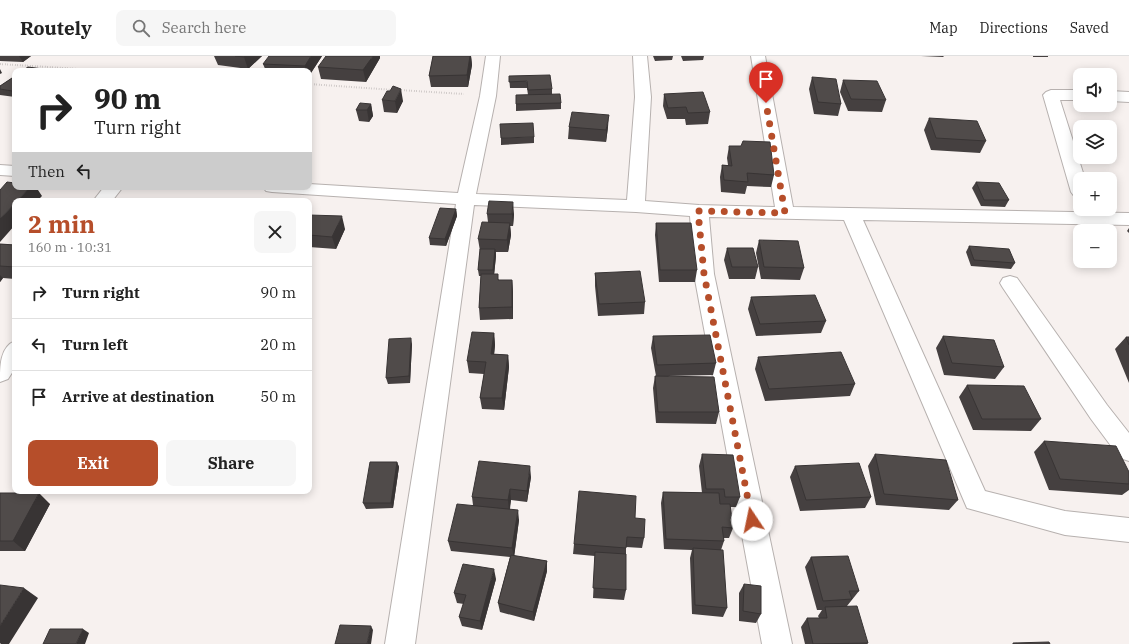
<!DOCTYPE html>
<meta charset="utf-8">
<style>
:root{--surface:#fff;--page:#f6f6f6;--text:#222;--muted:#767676;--line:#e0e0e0;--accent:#b64e2a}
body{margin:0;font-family:"IBM Plex Serif",serif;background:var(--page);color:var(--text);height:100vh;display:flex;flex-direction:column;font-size:15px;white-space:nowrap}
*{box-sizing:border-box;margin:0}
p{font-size:13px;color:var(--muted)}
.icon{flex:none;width:22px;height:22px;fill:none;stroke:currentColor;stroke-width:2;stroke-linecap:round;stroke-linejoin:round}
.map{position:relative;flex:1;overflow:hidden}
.drawer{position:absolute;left:12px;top:142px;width:300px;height:296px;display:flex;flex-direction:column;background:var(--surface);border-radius:8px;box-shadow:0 2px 10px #0003}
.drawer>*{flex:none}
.guide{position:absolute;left:12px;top:12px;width:300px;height:122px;border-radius:8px;box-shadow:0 2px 10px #0003;background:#fff;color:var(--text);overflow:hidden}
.buttons{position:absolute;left:1073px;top:12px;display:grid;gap:8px}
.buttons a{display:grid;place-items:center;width:44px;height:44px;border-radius:8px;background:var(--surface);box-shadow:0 2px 10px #0003;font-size:20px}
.pin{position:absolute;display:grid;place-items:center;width:34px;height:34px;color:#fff;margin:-41px -17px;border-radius:50% 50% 50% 0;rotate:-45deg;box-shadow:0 0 4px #0007}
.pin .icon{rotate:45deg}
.me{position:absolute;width:44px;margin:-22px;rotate:349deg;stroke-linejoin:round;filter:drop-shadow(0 0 3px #0008)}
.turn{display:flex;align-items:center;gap:14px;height:84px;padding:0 16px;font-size:18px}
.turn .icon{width:52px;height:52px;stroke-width:2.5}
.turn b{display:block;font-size:28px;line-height:34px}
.then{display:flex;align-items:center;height:38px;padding:0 16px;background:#0003;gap:8px;font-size:15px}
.round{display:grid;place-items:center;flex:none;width:42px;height:42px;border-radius:8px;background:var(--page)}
.overview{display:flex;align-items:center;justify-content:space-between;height:68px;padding:0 16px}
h1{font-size:24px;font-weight:800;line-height:30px;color:var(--accent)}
.button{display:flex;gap:8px;margin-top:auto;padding:8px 16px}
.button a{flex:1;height:46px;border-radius:8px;background:var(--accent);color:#fff;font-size:16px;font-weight:800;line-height:46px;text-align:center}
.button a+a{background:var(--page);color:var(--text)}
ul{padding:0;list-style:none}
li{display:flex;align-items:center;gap:12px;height:52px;padding:0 16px;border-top:1px solid var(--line)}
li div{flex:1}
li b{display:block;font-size:15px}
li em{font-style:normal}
header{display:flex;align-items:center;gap:24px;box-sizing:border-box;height:56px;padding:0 20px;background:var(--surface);border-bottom:1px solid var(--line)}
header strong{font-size:19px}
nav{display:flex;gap:22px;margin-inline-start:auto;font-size:14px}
.search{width:280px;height:36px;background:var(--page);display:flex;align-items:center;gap:10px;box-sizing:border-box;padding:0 14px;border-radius:8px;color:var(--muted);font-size:15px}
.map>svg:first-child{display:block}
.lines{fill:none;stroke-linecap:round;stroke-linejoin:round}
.minor-casing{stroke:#b7b1af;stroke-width:2}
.path{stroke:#aca7a6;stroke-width:2;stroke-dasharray:0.5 2;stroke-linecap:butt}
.minor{fill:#fff;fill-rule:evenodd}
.wall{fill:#454040}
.shaded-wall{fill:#383434}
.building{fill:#504b4a;stroke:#383434}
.route{stroke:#b64e2a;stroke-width:7;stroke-dasharray:0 12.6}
</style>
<header>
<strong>Routely</strong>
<div class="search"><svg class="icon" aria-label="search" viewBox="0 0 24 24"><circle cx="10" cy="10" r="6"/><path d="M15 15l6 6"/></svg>Search here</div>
<nav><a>Map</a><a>Directions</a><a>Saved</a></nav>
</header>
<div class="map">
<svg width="1129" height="588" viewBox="0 0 1129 588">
<rect width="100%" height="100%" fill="#f7f1ef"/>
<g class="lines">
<g class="minor-casing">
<path id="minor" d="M486 0H500L496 40 476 138 627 144 635 41 633 0H647L651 41 645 145 699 149 775 151 751 0H765L793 151 1129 157V169L863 164 985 435 1065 455 1129 462V486L1065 479 967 452 844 164 709 161 714 218 792 588H762L694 218 690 160 636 156 474 149 415 588H385L456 148 272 136 266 135 263 131H309V128L458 137 480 40Z
M1051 34H1080V44H1060L1085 123H1080V141L1074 140 1071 136 1043 39 1046 36Z
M1110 35 1129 36V46L1110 45Z
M0 109 15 110V120L0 119Z
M104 131H123L112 145H93Z
M1010 220 1017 222 1107 349 1129 377V405L1120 402 1091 363 1003 232 1000 227 1003 222Z
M15 285V312L8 323 0 326C0 310 0 291 15 285Z"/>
</g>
<path class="path" d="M0 8 111 15
M309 28 394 34
M399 34 464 38"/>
<use href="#minor" class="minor"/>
</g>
<path class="wall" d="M0 0H31L23 6 0 5Z
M214 0H262L248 13 218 9Z
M322 0 309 20V15H266L263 8Z
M433 0H471L472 9 468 31H431L429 20Z
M653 0H673L672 4 655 5Z
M681 0H704L703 4 683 5Z
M921 0H944L943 1Z
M1033 0H1048V1H1033Z
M380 2 366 26 321 23 318 11Z
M15 20V41L0 39V30Z
M509 20 552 33V38L561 47V53L516 55V39H528L527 32H510Z
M812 21 841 48 838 60 814 58 809 33Z
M843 24 886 44 882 56 848 55 840 36Z
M664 38 710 56 708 68 686 69 685 63H667L663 50Z
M382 44 403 45 397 57 384 56Z
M371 48 373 60 369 66 359 65 356 54Z
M929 62 986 85 980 97 931 94 924 74Z
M569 71H608L606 86 568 83Z
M534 81V87L501 89V82Z
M729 90 774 119 771 131 747 130 745 138 721 136 720 121 722 109H728L727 102Z
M976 126 1009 144 1005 151 981 150 972 132Z
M456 153 457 160 446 190 430 189 429 182Z
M487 158H514L513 170H510L511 179 508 196H496V200L494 218 499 224H512L513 237V263L480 264 479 252 481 220H479L478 214 480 195 478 183 488 166Z
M309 159 345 173 336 193 309 191Z
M656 167 697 214 695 226H659L655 179Z
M1129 172V177L1127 175Z
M1079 173 1107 175H1080V188L1075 180Z
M1110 179 1114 185 1110 190Z
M759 184 804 212 800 224 761 223 756 197Z
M0 188 15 189V223L3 222 0 226Z
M969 190 1015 207 1011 213 971 210 966 196Z
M727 192 758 211 755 223H729L724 204Z
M595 217 645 246 644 258 598 260 595 230Z
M751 241 826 265 821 277 756 280 748 253Z
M494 277 495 289 494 298 508 299 509 311 504 354 482 353 480 342 484 318 469 317 467 305Z
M653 280 716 307 713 319 668 320 719 356 716 368 656 367 653 332 655 320H656L651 292Z
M943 280 1004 311 995 323 944 319 936 292Z
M1126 281H1129V327L1115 293Z
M412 288 410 327 388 328 386 322Z
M758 301 855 328 850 340 765 345 755 313Z
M967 329 1041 363 1031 375 973 374 959 341Z
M1044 385 1129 416V434L1122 439 1049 434 1034 396Z
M702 398 740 441 736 451H730L733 472 729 482H724V485L721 494 727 552 723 561 692 558 690 502 692 494 664 493 661 447 663 436 702 437 699 410Z
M875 398 958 444 949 454 876 449 868 410Z
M397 406 399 411 393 452 366 453 363 447Z
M795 410 871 441 865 452 800 455 790 421Z
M531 421 527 446 511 444 510 453 519 464 514 500 547 505V515L534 565 500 556 498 547 510 501 451 495 448 485 473 449 472 441Z
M0 437 50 448 25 495H0Z
M635 462 644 482 642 492 626 491V534L624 544 593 542 595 500 573 498 574 488Z
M811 501 859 535 847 550 868 587 867 588H805L801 571 807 562H819L818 560 822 554H817L805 511Z
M496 523 482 574 462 570 459 561 464 548 457 547 454 537Z
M744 528 761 558 756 567 739 565V537Z"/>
<path class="shaded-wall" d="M19 0H31L23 6Z
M245 0H262L248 13 244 1Z
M311 0H322L309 20V15H306L305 10Z
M373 0H380V2L366 26 363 14Z
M470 0H471L472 9 468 31 467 19Z
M0 13 2 17 0 18Z
M15 33V40L12 35Z
M401 33 403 45 397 57 395 45Z
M371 48 373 60 369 66 367 54Z
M609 59 608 71 606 86V74Z
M30 131H36L42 140 37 145H17Z
M513 146 514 158 513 170 512 158Z
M15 147V169L0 186V163Z
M456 153 457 160 446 190 445 183Z
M342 160 345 173 336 193 332 181Z
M510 167 511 179 508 196 507 184Z
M495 193 496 200 494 220 493 214Z
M0 219 3 222 0 226Z
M512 224 513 237V263L512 251Z
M494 277 495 289 493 310 491 298Z
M411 282 412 288 410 327 409 320Z
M508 299 509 311 504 354 502 342Z
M397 406 399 411 393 452 391 447Z
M530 410 531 421 527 446V435Z
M510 433 511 444 509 455 508 444Z
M39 437 50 448 25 495 13 485Z
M518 454 519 464 514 502 512 492Z
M547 505V515L534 565 533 556Z
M494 513 496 523 482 574 480 565Z
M24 532 38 542 9 588H1L0 587V570Z
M371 570 373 574 371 588H367Z
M83 573 89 577 85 588H76Z"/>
<path class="building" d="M235 0H245L244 1Z
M269 0H311L305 10 263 8Z
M326 0H373L363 14 318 11Z
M433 0H470L467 19 429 20Z
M28 11 43 13 40 15H22Z
M550 19 552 33 528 34 527 25 509 26V20Z
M15 20V33L12 35 0 33V30Z
M812 21 836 23 841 48 818 46Z
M843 24 877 25 886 44 851 43Z
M393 30 401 33 395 45 382 44 387 35H390Z
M703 36 710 56 688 57 686 51 668 52 664 38Z
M560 38 561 47 516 48V39Z
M360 47 371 48 367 54H356Z
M572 56 609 59 606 74 569 71Z
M929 62 977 65 986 85 936 82Z
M533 67 534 81 501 82 500 68Z
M743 85 770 86 774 119 747 117 748 126 724 124 722 109 732 110 729 90H741Z
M7 126 15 127V131H30L17 145H15V147L0 163V134Z
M976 126 999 127 1009 144H984Z
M489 145 513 146 512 158H487Z
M440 152 456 153 445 183 429 182Z
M309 159 342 160 332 181 309 179Z
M482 166 510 167 507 184 478 183Z
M656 167H691L697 214H660Z
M1079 173 1107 174V175H1080Z
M1110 179 1114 185H1110Z
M759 184 798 185 804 212 764 211Z
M0 188 15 189V211L0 210Z
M969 190 1009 193 1015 207 974 204Z
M727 192H753L758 211H732Z
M480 193H495L493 214H478Z
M640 215 645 246 599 248 595 217Z
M481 218H498V224H512V251L479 252Z
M815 239 826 265 760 268 751 241Z
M472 276 494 277 491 298 508 299 502 342H480L486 306 467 305Z
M710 279 716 307 657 309 653 280Z
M943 280 994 284 1004 311 952 307Z
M1126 281H1129V289Z
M411 282 409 320 386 322 389 283Z
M841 296 855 328 769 333 758 301Z
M655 320 714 321 719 356H658Z
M967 329 1024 330 1041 363H982Z
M1044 385 1116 390 1129 416V428L1060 423Z
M702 398 733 399 740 441H725L724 433H706Z
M875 398 946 404 958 444 884 438Z
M479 405 530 410 527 435 510 433 508 444 472 441Z
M370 406H397L391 447H363Z
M859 407 871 441 806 444 795 410Z
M579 435 636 440 635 462 645 463 644 482 627 481 626 492 574 488Z
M663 436 719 437 720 448H730L733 472 722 471 724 485 666 483Z
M0 437H39L13 485H0Z
M457 448 518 454 512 492 448 485Z
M693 492 723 494 727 552 695 549Z
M595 496 626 498V534L593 532Z
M511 499 547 505 533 556 498 547Z
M848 500 859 535H849L852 543 823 545 811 501Z
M463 508 494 513 480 565 459 561 466 539 454 537Z
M744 528 761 530V558L743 555Z
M0 529 24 532 0 570Z
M857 550 868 587 813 588 807 562H827L825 551Z
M340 569 371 570 367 588H335Z
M50 573H83L76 588H43Z
M1049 586 1050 588H1013V587Z"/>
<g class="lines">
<path class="route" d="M752 464 704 218 698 155 785 157 766 47"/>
</g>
</svg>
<div class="buttons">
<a><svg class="icon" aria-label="sound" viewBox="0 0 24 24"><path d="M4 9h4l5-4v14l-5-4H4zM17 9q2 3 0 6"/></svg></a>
<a><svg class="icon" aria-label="layers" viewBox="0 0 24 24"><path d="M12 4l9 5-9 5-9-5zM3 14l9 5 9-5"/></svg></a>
<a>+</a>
<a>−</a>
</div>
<div class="pin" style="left:766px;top:47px;background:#d93025"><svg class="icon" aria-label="arrive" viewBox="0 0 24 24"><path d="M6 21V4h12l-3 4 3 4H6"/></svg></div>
<svg class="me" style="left:752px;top:464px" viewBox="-20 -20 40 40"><circle r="19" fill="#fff"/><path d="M0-13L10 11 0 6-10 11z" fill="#b64e2a"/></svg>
<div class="guide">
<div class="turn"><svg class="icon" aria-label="right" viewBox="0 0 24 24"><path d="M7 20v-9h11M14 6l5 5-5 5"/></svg><div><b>90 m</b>Turn right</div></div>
<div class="then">Then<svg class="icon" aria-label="left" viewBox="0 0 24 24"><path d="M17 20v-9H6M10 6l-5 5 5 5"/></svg></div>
</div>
<section class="drawer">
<div class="overview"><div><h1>2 min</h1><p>160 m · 10:31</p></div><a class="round"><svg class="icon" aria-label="close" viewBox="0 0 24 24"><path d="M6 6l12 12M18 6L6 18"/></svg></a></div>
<ul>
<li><svg class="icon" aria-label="right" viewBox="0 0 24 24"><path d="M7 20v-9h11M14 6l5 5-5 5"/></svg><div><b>Turn right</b></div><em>90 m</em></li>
<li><svg class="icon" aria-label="left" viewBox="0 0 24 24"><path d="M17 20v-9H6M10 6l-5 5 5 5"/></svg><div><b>Turn left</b></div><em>20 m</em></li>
<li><svg class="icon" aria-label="arrive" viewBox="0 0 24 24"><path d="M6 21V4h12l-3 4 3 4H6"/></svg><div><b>Arrive at destination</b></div><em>50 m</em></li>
</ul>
<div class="button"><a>Exit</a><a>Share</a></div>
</section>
</div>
